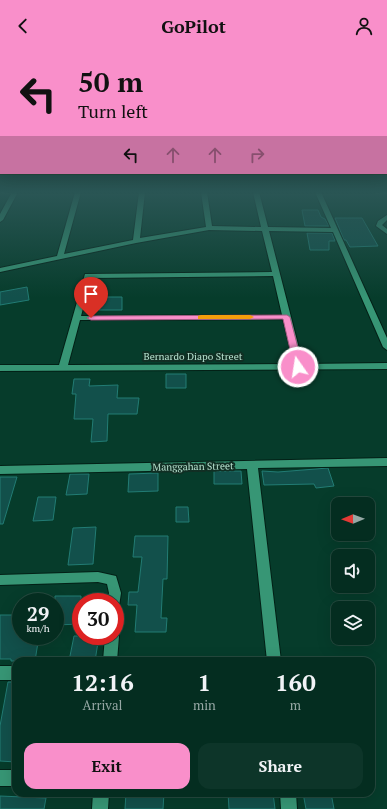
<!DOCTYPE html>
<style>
:root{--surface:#042d20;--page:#0d3529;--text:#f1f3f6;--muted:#97a8a5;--line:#25493e;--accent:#f98fca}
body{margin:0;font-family:"PT Serif",serif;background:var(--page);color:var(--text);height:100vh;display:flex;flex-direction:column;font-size:15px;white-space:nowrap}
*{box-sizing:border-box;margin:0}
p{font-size:13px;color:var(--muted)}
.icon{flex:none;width:22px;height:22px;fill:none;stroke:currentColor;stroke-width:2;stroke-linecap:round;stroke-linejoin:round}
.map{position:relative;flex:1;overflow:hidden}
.panel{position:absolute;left:12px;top:605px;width:363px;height:140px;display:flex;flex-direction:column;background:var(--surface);border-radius:12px;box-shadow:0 4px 16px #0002,0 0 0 1px var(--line)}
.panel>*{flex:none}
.guide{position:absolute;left:0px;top:0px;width:387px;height:122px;box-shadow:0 4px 16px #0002,0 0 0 1px var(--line);background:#f98fca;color:#111;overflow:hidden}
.needle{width:26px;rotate:269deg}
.fabs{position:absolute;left:331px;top:445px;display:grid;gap:8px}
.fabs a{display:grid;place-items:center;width:44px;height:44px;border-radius:8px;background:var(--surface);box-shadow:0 4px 16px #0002,0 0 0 1px var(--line);font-size:20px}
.speed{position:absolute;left:12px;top:541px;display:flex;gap:8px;font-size:20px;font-weight:700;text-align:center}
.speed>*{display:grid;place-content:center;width:52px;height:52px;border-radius:50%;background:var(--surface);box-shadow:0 4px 16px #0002,0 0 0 1px var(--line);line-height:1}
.speed small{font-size:10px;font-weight:400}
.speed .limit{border:6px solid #d22;background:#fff;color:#111}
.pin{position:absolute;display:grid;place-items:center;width:34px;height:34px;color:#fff;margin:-41px -17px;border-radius:50% 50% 50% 0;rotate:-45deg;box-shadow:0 0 4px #0007}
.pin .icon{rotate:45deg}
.me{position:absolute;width:44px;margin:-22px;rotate:347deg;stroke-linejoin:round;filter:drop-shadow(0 0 3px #0008)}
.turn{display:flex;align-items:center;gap:14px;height:84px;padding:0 12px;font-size:18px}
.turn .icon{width:52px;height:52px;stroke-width:2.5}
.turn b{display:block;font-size:28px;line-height:34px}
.lanes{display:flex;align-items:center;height:38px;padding:0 12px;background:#0003;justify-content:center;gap:20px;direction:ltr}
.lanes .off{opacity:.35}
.eta{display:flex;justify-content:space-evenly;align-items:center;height:68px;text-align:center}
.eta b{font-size:24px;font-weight:700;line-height:28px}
.action{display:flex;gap:8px;margin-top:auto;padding:8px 12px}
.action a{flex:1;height:46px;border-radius:12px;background:var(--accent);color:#111;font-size:16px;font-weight:700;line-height:46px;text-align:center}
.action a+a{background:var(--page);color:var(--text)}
header{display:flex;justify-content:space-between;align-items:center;height:52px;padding:0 12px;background:var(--accent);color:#111;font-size:18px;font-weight:700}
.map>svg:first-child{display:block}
.building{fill:#12504b;stroke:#227c74}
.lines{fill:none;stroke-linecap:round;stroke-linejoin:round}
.minor-casing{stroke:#032016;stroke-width:2}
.minor{fill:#379675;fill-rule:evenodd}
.route{fill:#f98fca;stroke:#a25d83}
.slow{fill:#f59e0b}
.labels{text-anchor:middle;stroke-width:4;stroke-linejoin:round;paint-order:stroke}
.street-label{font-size:10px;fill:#b7e1cf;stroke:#112f24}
</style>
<header><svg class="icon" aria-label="back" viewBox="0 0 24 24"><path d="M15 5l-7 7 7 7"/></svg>GoPilot<svg class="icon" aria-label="person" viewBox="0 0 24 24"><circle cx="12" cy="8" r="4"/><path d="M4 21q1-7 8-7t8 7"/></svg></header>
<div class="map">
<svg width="387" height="757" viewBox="0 0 387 757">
<rect width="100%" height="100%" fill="#063c2b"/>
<path class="building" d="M302 158H318L321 165 325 167 329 174H305Z
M335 166H362L378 194 350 195 346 188H344Z
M307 181H332L335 189H329V198H310Z
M27 235 29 248 0 253V240Z
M105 245H122V258H99Z
M166 322H186V336H166Z
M74 327H90L89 334 118 333 117 346H139L137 362H108L107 389 91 390 93 367H74L76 342H72Z
M328 416 334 434 316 436 314 432 264 433 262 419 278 420Z
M214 419H241L242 432H214Z
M158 421V439L128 440 129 422Z
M70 422H89L87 442 66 443Z
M0 425H17L3 472H0Z
M38 445H56L53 468 33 469Z
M176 455H188L189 470H176Z
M96 475 93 512 68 513 73 476Z
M135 484H168L167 527H163L161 566H167L166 580H135L137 553H128L129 540H138L142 505H133Z
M55 544H81V572L55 573Z
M0 563H21V584H39L35 609H11V607H0Z
M74 584H99L95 609H69Z
M8 630H16V710L0 709V674Z
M126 741H164L163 757H125Z
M228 741H273L275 757H229Z
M303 741H331L334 757H306Z
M0 744 46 746 44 757H0Z"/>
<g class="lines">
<g class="minor-casing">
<path id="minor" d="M12 140H18L3 168 0 170V162Z
M75 140H81L64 202 133 188 139 140H145L140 186 206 175 201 140H207L212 174 261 175 253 140H259L268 175 331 176 315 140H321L387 286V298L383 295 333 180 269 179 303 312 387 311V317L0 319V313H59L85 222 272 220 262 179 209 178 136 191 0 220V216L57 204ZM273 224 282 263 81 264 91 226ZM283 267 294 312 68 313 80 268Z
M387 163V168L382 173 387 177V182L376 174 378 169Z
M387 406V414L258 416 281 609H267L247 417 0 422V414Z
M98 520 116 524 121 541 119 554 115 555V550H107L109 541 107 532 98 530 0 533V523Z
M115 579 119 584 117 609H103L105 584H115Z
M0 614H16V628H0Z
M0 718H16V734H0Z
M93 741H109L108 757H92Z
M280 741H296L297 757H281Z"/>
</g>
<use href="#minor" class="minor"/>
</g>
<linearGradient id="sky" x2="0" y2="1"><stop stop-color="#032118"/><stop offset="0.57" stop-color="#2a5655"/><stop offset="1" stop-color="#2a5655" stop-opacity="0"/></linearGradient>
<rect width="387" height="246" fill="url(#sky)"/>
<path class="route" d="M287 263 290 265 303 315 298 317 294 315 283 267 91 268 87 266 91 264Z"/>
<path class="slow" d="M201 263H250L254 265 250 267H198V264Z"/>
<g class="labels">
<g class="street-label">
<text x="193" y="308">Bernardo Diapo Street</text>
<text transform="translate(193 414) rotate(-1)" y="4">Manggahan Street</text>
</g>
</g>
</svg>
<div class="fabs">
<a><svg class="needle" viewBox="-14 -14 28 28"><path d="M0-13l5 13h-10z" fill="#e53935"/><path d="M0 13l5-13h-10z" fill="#97a8a5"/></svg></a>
<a><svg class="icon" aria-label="sound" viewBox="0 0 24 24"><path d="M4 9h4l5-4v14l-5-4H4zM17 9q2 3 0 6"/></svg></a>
<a><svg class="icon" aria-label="layers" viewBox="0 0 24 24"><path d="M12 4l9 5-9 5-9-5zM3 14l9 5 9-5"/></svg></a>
</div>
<div class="speed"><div>29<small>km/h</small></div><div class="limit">30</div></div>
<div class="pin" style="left:91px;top:266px;background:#d93025"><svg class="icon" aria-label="arrive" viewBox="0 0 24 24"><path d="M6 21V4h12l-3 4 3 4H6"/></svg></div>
<svg class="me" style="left:298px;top:315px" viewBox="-20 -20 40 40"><circle r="17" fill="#f98fca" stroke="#fff" stroke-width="3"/><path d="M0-11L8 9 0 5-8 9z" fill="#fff"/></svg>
<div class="guide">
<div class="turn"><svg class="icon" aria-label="left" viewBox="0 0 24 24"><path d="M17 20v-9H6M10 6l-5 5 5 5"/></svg><div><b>50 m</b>Turn left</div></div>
<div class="lanes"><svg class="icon" aria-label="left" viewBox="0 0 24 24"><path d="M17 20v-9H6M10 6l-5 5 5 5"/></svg><svg class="icon off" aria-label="ahead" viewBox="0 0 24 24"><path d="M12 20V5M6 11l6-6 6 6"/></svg><svg class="icon off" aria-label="ahead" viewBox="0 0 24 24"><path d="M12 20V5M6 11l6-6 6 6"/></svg><svg class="icon off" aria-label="right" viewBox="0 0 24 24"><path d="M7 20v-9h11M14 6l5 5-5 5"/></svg></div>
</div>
<section class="panel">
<div class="eta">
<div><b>12:16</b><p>Arrival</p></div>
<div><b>1</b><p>min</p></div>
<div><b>160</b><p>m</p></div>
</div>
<div class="action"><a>Exit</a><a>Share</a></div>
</section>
</div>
